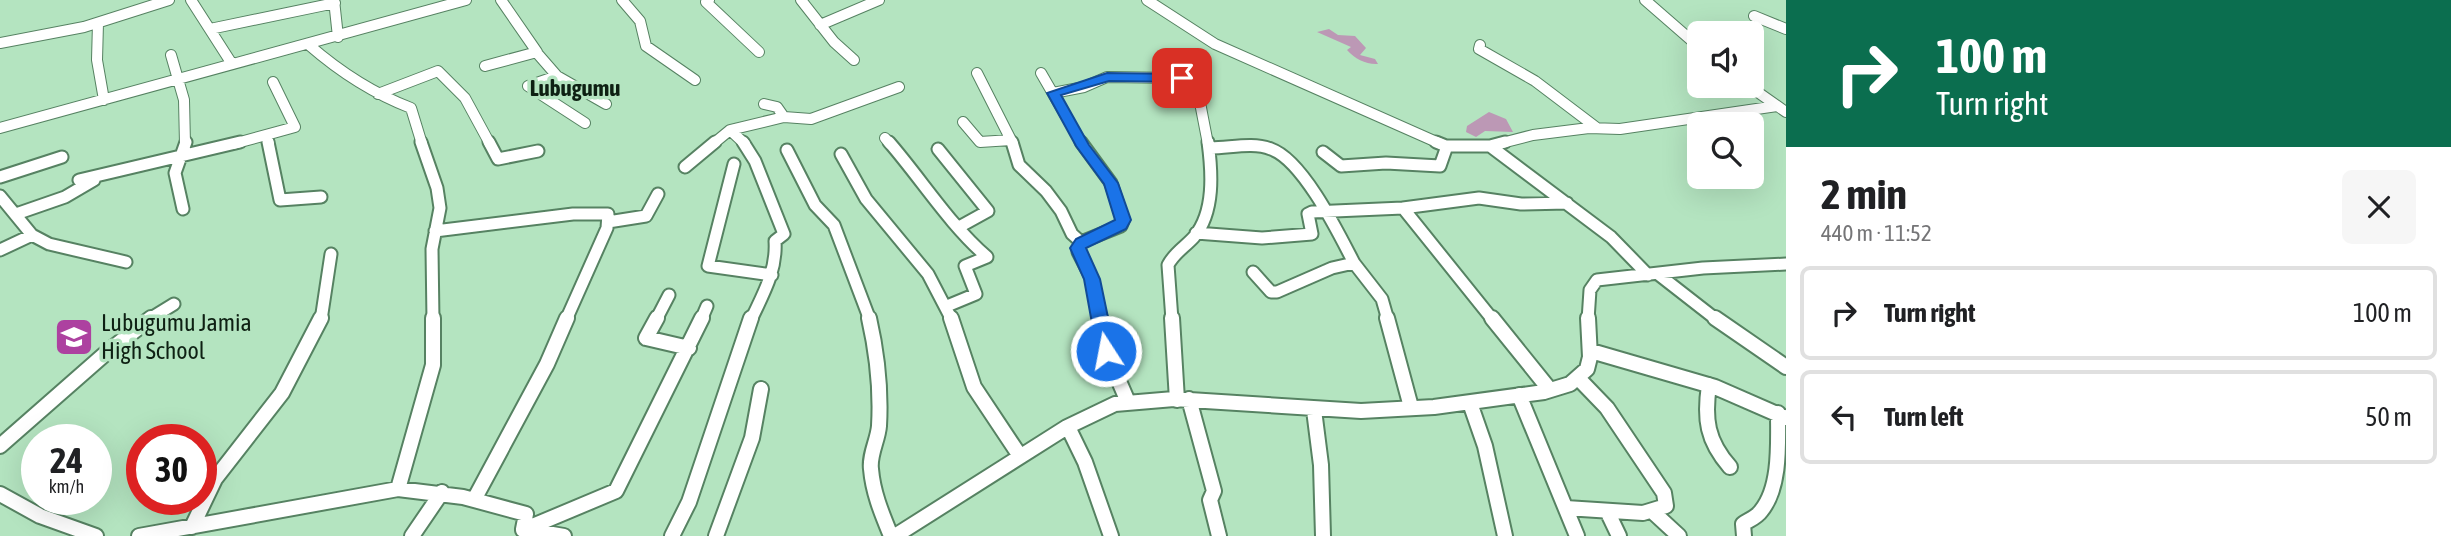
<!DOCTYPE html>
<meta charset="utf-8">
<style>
:root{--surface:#fff;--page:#f6f6f6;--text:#202124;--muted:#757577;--line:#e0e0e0}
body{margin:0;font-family:"Asap Condensed",sans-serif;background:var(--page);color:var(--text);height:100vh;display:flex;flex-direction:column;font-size:26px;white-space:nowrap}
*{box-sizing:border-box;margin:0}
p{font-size:23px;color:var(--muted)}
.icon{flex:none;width:38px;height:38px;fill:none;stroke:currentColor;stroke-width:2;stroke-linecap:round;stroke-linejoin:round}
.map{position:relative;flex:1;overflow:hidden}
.sheet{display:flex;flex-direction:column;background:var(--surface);width:665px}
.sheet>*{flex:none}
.hud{background:#0b6e4f;color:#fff;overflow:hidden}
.buttons{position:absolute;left:1687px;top:21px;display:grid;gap:14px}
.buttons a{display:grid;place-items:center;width:77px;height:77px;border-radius:10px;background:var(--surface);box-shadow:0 7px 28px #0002;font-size:35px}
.speed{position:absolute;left:21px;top:424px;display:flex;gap:14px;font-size:35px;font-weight:700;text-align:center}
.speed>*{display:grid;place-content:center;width:91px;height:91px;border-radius:50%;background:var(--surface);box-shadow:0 7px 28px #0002;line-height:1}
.speed small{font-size:18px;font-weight:400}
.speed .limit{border:10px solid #d22;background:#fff;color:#111}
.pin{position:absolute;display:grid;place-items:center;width:60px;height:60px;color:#fff;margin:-30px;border-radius:14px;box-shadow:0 4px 10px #0006}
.me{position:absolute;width:77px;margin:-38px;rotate:349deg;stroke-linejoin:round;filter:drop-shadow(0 0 5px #0008)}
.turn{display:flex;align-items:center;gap:24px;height:147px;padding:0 35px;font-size:32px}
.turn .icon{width:91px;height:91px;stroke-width:2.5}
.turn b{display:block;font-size:49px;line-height:60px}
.round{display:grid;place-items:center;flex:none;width:74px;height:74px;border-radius:10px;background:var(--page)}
.head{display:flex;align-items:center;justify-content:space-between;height:119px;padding:0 35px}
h1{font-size:42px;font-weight:700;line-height:52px}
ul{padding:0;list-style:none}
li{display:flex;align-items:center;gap:21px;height:94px;margin:0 14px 10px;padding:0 21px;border:4px solid var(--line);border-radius:10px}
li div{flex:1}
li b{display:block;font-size:26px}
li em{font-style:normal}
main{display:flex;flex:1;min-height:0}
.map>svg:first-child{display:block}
.green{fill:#bc98b5}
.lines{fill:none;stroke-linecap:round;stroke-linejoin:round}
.minor-far2-casing{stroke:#568262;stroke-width:12}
.minor-far1-casing{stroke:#568262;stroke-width:15}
.minor-casing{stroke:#568262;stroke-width:18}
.minor-far2{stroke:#fff;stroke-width:10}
.minor-far1{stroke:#fff;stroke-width:11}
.minor{stroke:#fff;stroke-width:14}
.route{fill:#1a73e8;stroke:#114b97;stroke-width:2}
.labels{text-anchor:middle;stroke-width:7;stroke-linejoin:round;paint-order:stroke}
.far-quarter-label{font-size:23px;font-weight:bold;fill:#0e2013;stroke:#b4e4c0}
.poi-label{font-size:24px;fill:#0e2013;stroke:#b4e4c0;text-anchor:start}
</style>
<main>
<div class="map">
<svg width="1786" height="536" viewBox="0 0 1786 536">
<rect width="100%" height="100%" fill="#b4e4c0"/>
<path class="green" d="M1329 29 1338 35 1355 36 1366 48 1360 55 1375 59 1378 64C1367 65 1355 59 1347 50L1351 47 1317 32Z
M1489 112 1506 119 1513 132 1485 131 1476 137 1466 132 1467 126Z"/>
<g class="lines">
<g class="minor-far2-casing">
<path id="minor-far2" d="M191 0 232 64
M334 0 338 37
M622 0 640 21 646 46 695 80
M709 0 706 2 759 52
M801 0 834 42 854 60
M1147 0 1215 44 1441 144
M1645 0 1699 47
M1754 16 1786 29
M98 23 97 60 104 100
M820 25 879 0
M210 29 335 3
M0 43 84 27 169 0
M309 45C340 72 372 93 411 108L422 144
M1480 45 1479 49 1535 81 1597 128
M537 53 557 76 606 104
M171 55 184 100 185 144
M485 66 537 52 501 0
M977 73 1013 144
M1041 73 1082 144
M557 76 528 86 585 123
M1749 86 1786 112
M1053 93 1084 87 1107 77 1176 78 1196 82 1208 144
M378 94 438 71 465 98 490 144
M764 104 777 107 784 117
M963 122 980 142 1011 140
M0 128 466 0
M730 130 745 144
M267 136 269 144
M885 138 890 144
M233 144 295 127 273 82
M713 144 730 130 784 117 811 119 899 87
M1498 144 1533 135 1589 128 1620 129 1777 106"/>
</g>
<g class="minor-far1-casing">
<path id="minor-far1" d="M268 142 280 200 321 197
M421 142 437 188 440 208 432 249 433 320
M489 142 498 159 538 151
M743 142 755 161 784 234 775 241C777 271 763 294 751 320
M889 142C922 180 949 224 987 257L965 266 976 294 947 306
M1012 142 1019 165 1046 191 1061 211 1072 234 1081 242
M1081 142 1111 183 1123 221 1121 226 1081 242 1078 252 1092 279 1100 320
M1436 142 1446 146H1490L1611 237 1648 275
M1490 146 1505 142
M1211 148C1230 148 1253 142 1271 149 1303 160 1339 234 1354 263
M938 149 988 211 959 227
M787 150 815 205 834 225 870 320
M1323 152 1341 166 1386 163 1440 166 1447 146
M841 154 866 199 928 274 952 320
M734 164 708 266 772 275
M685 167 715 142
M0 177 62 157
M79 180 240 142
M0 196 32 235
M183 209 175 173 186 142
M16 214 65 197 94 180
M608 222 646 216 658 194
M435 231 573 214H608L607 228 566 320
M1196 233 1262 238 1312 234 1308 214 1312 212 1403 208
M0 250 32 235 49 244 126 262
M1253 272 1271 292H1277L1332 268 1354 263 1382 299 1388 320
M1658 274 1717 320
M148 320 174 304
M321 320 331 254
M656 320 669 295
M701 320 707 306
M1172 320 1168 265C1174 253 1185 247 1194 237 1215 212 1212 172 1208 142
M1493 320 1403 208 1479 198 1521 204 1567 203
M1588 320 1590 290 1597 280 1703 268 1786 264"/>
</g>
<g class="minor-casing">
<path id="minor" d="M657 318 646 338 689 348
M869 318C877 353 881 391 879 426 878 440 869 455 871 469 873 493 882 514 891 536
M951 318 974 387 1020 456
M1100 318 1106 351 1128 402
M1172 318 1177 400
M1387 318 1411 407
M1492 318 1550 390
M1715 318 1786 367
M1591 351 1715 387 1786 418
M1709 385C1704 419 1707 441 1730 467
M1519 395 1577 536
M1189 399 1214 491 1210 500 1219 536
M1470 403 1485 446 1505 536
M1314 410 1321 465 1323 536
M1068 427 1085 462 1111 536
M0 446 106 353 151 318
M398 489 433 365V318
M0 494 40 516 96 536
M475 498 547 364 567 318
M1566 508 1643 513 1666 506 1664 493 1607 408 1579 379
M1653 512 1679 536
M1608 513 1619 536
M192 527 215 479 282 393 321 318
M523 530 616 491 702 318
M139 536 398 489 463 497 526 514 523 529 564 536
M412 536 442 492
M672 536 689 502 751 318
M716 536 752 438 761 389
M895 536 1067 427 1115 404 1174 399 1361 411 1434 407 1544 392 1570 384 1587 369 1590 357 1588 318
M1744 536 1743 524C1749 520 1757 517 1761 511 1781 487 1778 442 1778 413"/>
</g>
<use href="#minor-far2" class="minor-far2"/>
<use href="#minor-far1" class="minor-far1"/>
<use href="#minor" class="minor"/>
</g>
<path class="route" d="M1107 73 1182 74 1189 78 1182 82 1109 81 1061 95 1089 145 1118 183 1131 220 1126 229 1086 248 1100 279 1115 351 1106 357 1097 351 1084 279 1070 248 1076 239 1115 220 1104 184 1076 146 1047 93Z"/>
<defs>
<g id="school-square" transform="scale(2.0125)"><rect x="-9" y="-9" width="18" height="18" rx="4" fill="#ad41a0" stroke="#b4e4c0"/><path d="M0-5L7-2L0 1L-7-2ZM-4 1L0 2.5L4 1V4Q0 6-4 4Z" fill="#fff"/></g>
</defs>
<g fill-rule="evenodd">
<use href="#school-square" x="74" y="337"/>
</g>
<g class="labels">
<g class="far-quarter-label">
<text x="575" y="96">Lubugumu</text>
</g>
<g class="poi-label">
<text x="101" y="331">Lubugumu Jamia<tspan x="101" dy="28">High School</tspan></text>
</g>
</g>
</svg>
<div class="buttons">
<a><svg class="icon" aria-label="sound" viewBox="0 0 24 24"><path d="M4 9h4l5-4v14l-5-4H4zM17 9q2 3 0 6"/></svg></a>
<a><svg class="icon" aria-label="search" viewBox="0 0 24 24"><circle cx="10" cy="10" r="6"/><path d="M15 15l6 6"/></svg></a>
</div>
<div class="speed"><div>24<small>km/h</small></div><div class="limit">30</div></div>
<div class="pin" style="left:1182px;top:78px;background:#d93025"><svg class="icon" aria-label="arrive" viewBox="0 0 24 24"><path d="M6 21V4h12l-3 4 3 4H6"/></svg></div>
<svg class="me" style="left:1106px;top:351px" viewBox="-20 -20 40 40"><circle r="17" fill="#1a73e8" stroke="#fff" stroke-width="3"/><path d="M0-11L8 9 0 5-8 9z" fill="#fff"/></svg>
</div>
<section class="sheet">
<div class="hud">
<div class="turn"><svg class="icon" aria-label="right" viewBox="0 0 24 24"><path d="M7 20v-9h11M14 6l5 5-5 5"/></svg><div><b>100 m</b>Turn right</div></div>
</div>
<div class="head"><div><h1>2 min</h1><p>440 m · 11:52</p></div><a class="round"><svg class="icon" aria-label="close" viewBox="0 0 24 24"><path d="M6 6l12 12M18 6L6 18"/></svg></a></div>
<ul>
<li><svg class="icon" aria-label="right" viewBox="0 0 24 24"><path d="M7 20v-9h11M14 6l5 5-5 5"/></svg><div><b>Turn right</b></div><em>100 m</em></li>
<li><svg class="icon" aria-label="left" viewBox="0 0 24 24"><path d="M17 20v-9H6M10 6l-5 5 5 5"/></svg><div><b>Turn left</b></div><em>50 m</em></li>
</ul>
</section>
</main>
